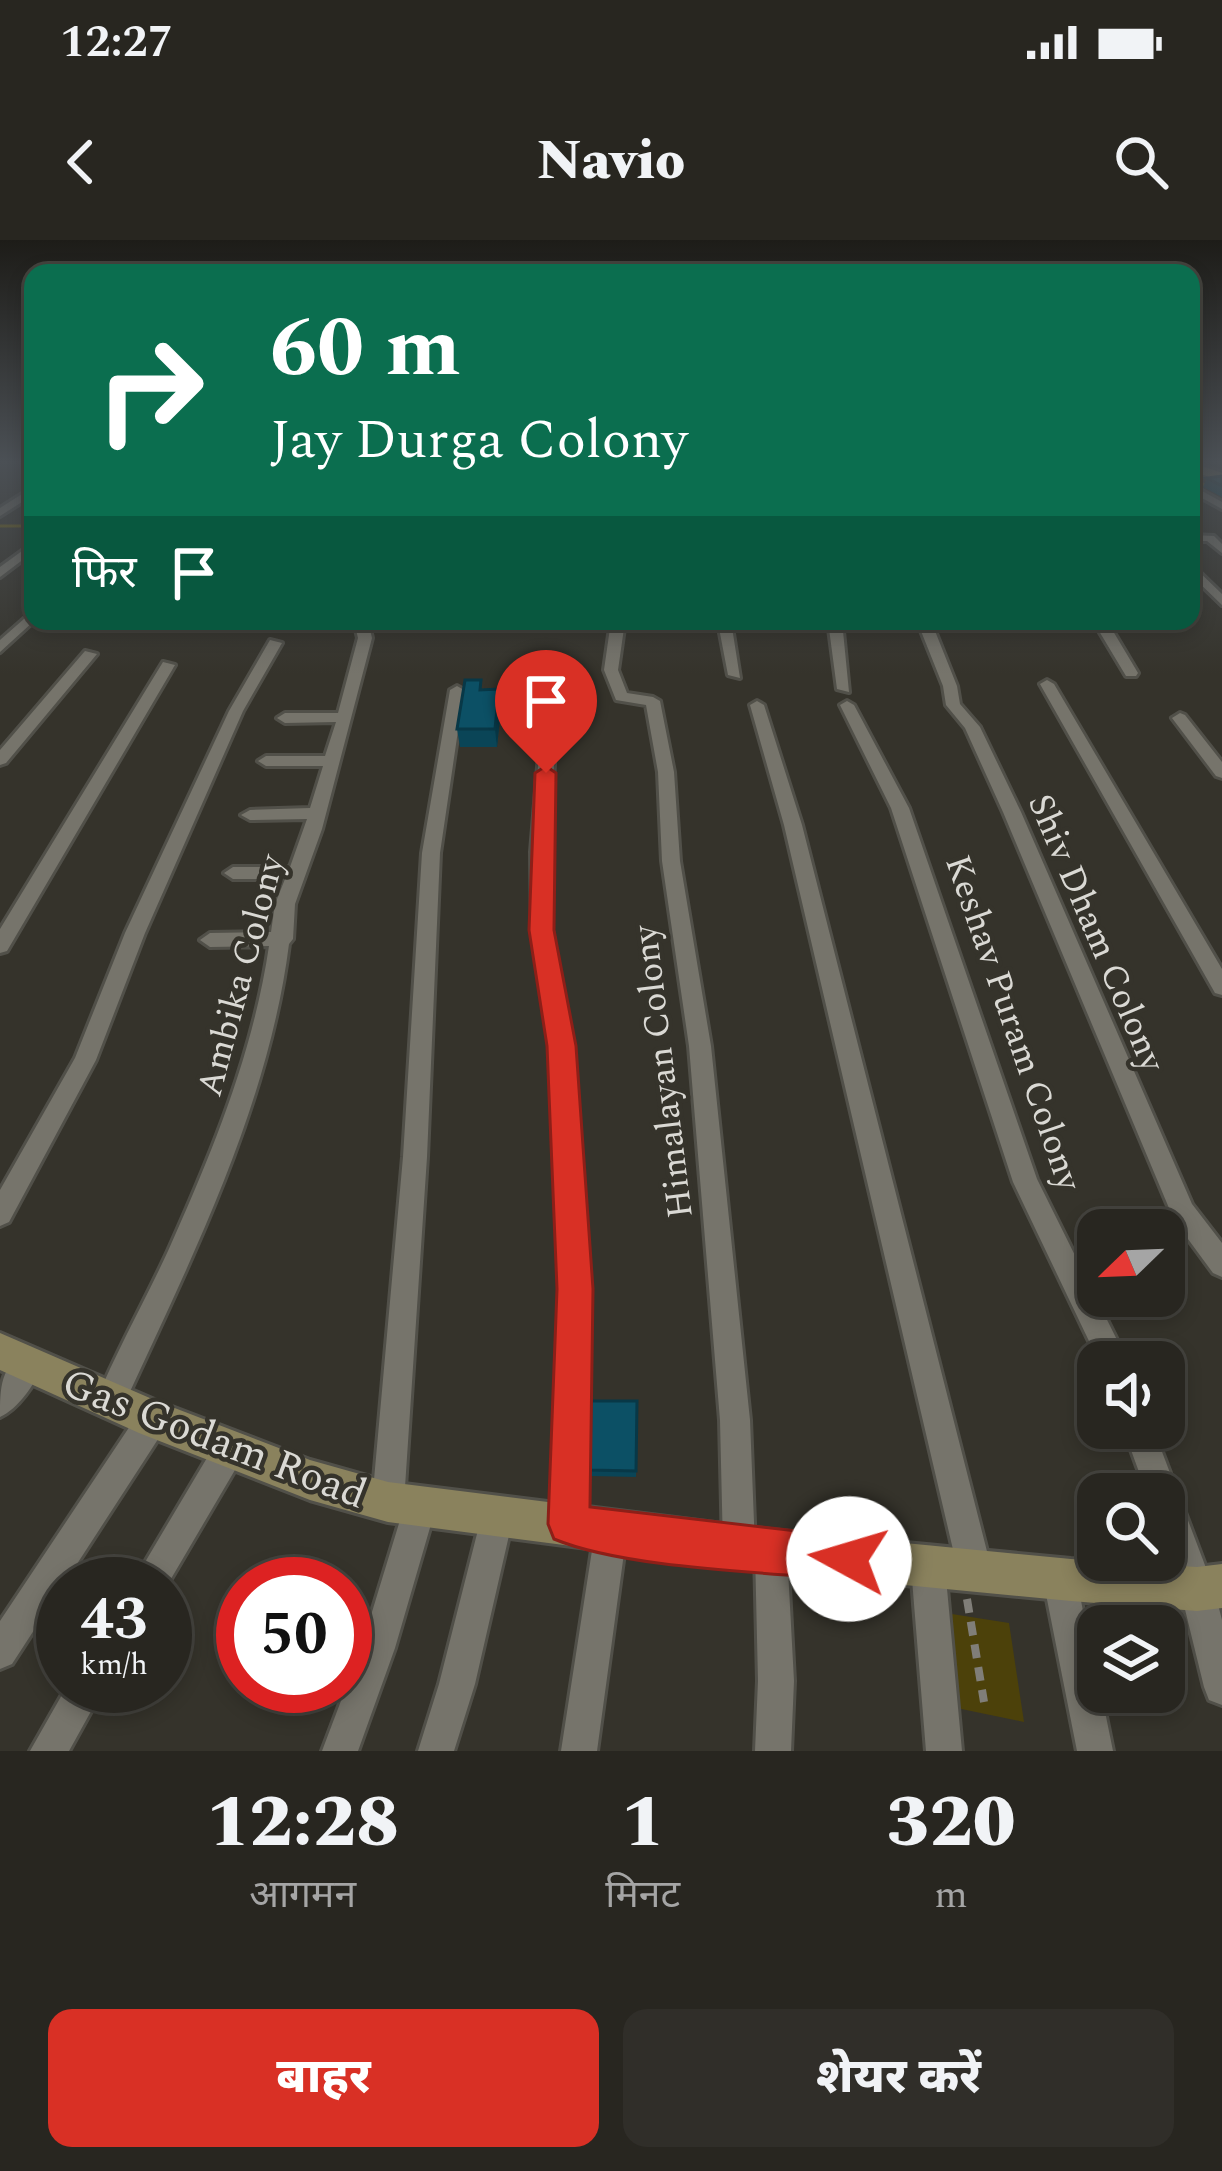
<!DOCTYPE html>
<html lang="hi">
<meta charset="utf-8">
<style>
:root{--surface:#282620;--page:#302e29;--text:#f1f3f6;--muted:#a5a5a5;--line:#44433e;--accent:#d93025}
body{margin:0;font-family:Spectral,"Noto Sans Devanagari",serif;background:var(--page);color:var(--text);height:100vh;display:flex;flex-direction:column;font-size:45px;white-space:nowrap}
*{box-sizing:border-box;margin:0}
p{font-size:39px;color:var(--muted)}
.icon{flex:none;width:66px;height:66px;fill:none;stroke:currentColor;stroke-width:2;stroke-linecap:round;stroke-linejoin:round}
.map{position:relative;height:1511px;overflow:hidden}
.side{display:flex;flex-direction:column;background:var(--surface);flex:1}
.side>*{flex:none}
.top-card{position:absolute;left:24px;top:24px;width:1176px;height:366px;border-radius:24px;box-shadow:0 6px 18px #0003,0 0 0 3px var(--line);background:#0b6e4f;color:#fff;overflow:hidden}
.needle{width:78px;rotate:247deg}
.tools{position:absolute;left:1077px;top:969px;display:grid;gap:24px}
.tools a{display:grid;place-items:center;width:108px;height:108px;border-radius:24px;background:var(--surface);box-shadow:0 6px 18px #0003,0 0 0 3px var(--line);font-size:60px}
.speed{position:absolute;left:36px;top:1317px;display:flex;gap:24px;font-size:60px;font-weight:700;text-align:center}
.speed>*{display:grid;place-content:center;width:156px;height:156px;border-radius:50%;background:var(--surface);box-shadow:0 6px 18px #0003,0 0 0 3px var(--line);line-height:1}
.speed small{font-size:30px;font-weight:400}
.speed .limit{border:18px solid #d22;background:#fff;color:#111}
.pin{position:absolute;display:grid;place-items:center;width:102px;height:102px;color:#fff;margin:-123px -51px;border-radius:50% 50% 50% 0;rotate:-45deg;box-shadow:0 0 12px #0007}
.pin .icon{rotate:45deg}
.me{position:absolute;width:132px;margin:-66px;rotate:276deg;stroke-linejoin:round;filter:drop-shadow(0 0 9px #0008)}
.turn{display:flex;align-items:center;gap:42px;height:252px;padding:0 48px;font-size:54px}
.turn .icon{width:156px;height:156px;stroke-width:2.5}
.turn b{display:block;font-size:84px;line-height:102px}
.then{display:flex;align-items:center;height:114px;padding:0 48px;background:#0003;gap:24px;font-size:45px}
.eta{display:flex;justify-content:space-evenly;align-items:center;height:204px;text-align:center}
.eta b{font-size:72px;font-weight:800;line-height:84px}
.cta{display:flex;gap:24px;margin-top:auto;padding:24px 48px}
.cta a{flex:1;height:138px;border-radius:24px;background:var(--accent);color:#fff;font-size:48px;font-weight:800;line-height:138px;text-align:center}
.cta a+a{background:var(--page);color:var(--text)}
.status{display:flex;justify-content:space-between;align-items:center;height:84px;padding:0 60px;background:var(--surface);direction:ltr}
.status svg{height:33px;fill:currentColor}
header{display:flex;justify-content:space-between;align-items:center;height:156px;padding:0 48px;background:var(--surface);font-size:54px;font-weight:800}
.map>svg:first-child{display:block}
.green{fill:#4c410a}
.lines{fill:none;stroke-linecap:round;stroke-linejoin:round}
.stream{stroke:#6d5e0e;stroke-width:3}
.street-casing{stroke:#515049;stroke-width:6}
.secondary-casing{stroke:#515049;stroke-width:6}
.path{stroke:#807e78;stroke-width:8;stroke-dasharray:14 9;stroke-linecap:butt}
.street{fill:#76746b;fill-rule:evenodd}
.secondary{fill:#8a825d;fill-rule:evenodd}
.wall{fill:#0a4557}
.shaded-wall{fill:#083847}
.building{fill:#0c5065;stroke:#083847;stroke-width:3}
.route{fill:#d93025;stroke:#8d1f18;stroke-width:3}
.labels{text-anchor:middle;stroke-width:9;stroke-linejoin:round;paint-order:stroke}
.street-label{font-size:36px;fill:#dad9d4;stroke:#35332b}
.near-street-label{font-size:42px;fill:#dad9d4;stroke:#35332b}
</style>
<div class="status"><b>12:27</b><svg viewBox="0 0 49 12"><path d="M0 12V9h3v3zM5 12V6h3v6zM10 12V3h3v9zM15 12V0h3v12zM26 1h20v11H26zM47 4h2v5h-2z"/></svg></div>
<header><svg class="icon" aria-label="back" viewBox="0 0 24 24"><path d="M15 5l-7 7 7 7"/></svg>Navio<svg class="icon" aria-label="search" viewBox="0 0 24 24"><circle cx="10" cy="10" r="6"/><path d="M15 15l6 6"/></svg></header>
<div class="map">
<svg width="1222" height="1511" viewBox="0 0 1222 1511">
<rect width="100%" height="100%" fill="#35332b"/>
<path class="green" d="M939 1372 1009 1383 1024 1482 947 1466Z"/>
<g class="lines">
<path class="stream" d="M1191 244 1222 245
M0 286H33"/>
<g class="street-casing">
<path id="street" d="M1191 245 1222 262V269L1191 252Z
M33 247V255L0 276V268Z
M1191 295 1214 296 1222 304V313L1207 301H1191Z
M33 303V312L0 337V327Z
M1191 324 1222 354V365L1191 335Z
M33 371 34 381 0 412V400Z
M354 381H368L372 398 322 589 295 664 293 699 289 704C268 869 190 1021 121 1171L111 1176 101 1171 96 1161C117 1110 145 1061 168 1011 212 913 253 814 269 706L210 707 200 700 210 693 271 692 275 664 285 639H233L224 633 233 627H290L307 579 250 580 241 575 250 570 310 568 323 526H266L258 521 266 516H325L336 482 285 483 277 478 285 473H338L358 398Z
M611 381H625L618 430 627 453 653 457 660 461 674 532 680 621 711 806 750 1180 755 1308 751 1320 739 1324 727 1320 723 1308 720 1180 689 806 662 621 658 532 646 465 616 460 604 430Z
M671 381H731L740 438 728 435 719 388H676L671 387Z
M828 381H842L849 452 837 449Z
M917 381H931L957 446 960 464 980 487 1021 572 1192 964 1222 1003V1037L1213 1033 1174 980 1003 572 965 488 946 465 943 446Z
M1093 381H1107L1138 433 1136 436H1126Z
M270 400 282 403 243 471 145 693 96 820 9 982 0 986V950L75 818 125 693 229 471Z
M85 411 97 414 6 523 0 525V510Z
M163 422 175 425 7 711 0 713V689Z
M1047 440 1054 444 1222 729V755L1215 753 1040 444Z
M457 446 464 450 440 613 427 917 404 1262 399 1273 388 1278 377 1273 372 1262 403 917 422 613 450 450Z
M551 450 558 454 549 612 552 690 572 806 589 1049 585 1284 580 1295 569 1300 558 1295 553 1284 561 1049 550 806 532 690 531 612 544 454Z
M757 461 764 465 802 585 992 1331 987 1343 975 1348 963 1343 958 1331 784 585 750 465Z
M847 461 854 465 909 568 1037 939 1128 1122H1099L1013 942 891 568 840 465Z
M1180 473 1185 475 1222 522V538L1216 536 1172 478Z
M28 1112 38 1116 42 1126C35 1144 18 1169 0 1177 0 1149 0 1124 28 1112Z
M153 1164 164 1168 168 1179 164 1190 12 1424 0 1429V1381L142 1168Z
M1123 1188H1153L1214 1349 1222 1380V1465L1209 1460 1204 1447 1180 1349 1164 1303V1254H1147Z
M231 1192 242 1196 246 1207 242 1218 165 1349V1344H132L220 1196Z
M420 1251 431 1256 436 1267 395 1408 358 1511H322L361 1408 404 1267 409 1256Z
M497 1262 508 1267 513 1278 475 1444 454 1511H418L439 1444 481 1278 486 1267Z
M611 1275 622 1280 627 1291 597 1511H561L595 1291 600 1280Z
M771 1295 783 1299 787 1311 794 1441 791 1511H755L758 1441 755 1311 759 1299Z
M928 1310 940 1315 945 1327 962 1511H926L911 1327 916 1315Z
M1060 1322 1072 1327 1077 1339 1098 1452H1101L1113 1511H1077L1043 1339 1048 1327Z
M67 1446H105L69 1511H30Z"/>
</g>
<g class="secondary-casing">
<path id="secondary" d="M1191 222 1222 233V242L1191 230Z
M0 1093 159 1162 310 1220 388 1242 771 1290 1071 1319 1197 1327 1222 1324V1368L1197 1371 1071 1361 771 1332 388 1282 310 1260 139 1193 0 1130Z"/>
</g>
<path class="path" d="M967 1359 984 1462"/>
<use href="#street" class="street"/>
<use href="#secondary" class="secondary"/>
</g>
<path class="wall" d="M1222 236V257L1203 247 1207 238Z
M482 450 501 467 497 507H460L457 489Z
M591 1161H637L636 1237 590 1236Z"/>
<path class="shaded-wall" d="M499 449 501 467 497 507 495 489Z"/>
<path class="building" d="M1222 236V246L1207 238Z
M465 440H481L480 450 499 449 495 489H457Z
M591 1161H637L636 1231 590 1230Z"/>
<linearGradient id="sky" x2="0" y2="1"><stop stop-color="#1d1c18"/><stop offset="0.51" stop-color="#4b5055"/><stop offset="1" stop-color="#4b5055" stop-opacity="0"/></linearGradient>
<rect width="1222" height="434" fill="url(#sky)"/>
<path class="route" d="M546 526 556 533 554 690 576 806 593 1049 590 1267 849 1297 864 1304 871 1319 864 1334 849 1340C768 1332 626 1329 554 1299L548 1284 557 1049 547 806 529 690 535 533Z"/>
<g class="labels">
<g class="street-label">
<text transform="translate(1098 692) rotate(67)" y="13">Shiv Dham Colony</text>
<text transform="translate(239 735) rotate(-75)" y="13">Ambika Colony</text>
<text transform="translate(1015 782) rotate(71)" y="13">Keshav Puram Colony</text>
<text transform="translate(661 832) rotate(-97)" y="13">Himalayan Colony</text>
</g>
<g class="near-street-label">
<text transform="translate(215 1197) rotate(21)" y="15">Gas Godam Road</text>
</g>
</g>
</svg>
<div class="tools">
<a><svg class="needle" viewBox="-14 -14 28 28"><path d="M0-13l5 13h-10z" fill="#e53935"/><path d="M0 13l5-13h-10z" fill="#a5a5a5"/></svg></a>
<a><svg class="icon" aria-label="sound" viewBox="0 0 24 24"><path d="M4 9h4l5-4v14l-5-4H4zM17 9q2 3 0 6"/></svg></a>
<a><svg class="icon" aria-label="search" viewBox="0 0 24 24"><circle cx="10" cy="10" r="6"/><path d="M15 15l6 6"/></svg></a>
<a><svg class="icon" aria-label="layers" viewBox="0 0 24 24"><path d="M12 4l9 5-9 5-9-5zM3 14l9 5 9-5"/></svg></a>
</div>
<div class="speed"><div>43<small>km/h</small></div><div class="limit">50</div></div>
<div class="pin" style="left:546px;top:533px;background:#d93025"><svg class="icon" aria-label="arrive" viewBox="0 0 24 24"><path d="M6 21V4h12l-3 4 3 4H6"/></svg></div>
<svg class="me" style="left:849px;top:1319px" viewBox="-20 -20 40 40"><circle r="19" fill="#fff"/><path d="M0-13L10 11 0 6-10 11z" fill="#d93025"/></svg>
<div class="top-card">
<div class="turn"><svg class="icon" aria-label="right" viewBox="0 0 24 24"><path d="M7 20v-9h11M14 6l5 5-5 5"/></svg><div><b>60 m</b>Jay Durga Colony</div></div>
<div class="then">फिर<svg class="icon" aria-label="arrive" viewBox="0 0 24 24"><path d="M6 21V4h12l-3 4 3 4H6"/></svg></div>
</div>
</div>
<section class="side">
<div class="eta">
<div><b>12:28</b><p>आगमन</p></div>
<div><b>1</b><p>मिनट</p></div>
<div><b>320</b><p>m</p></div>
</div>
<div class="cta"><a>बाहर</a><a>शेयर करें</a></div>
</section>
